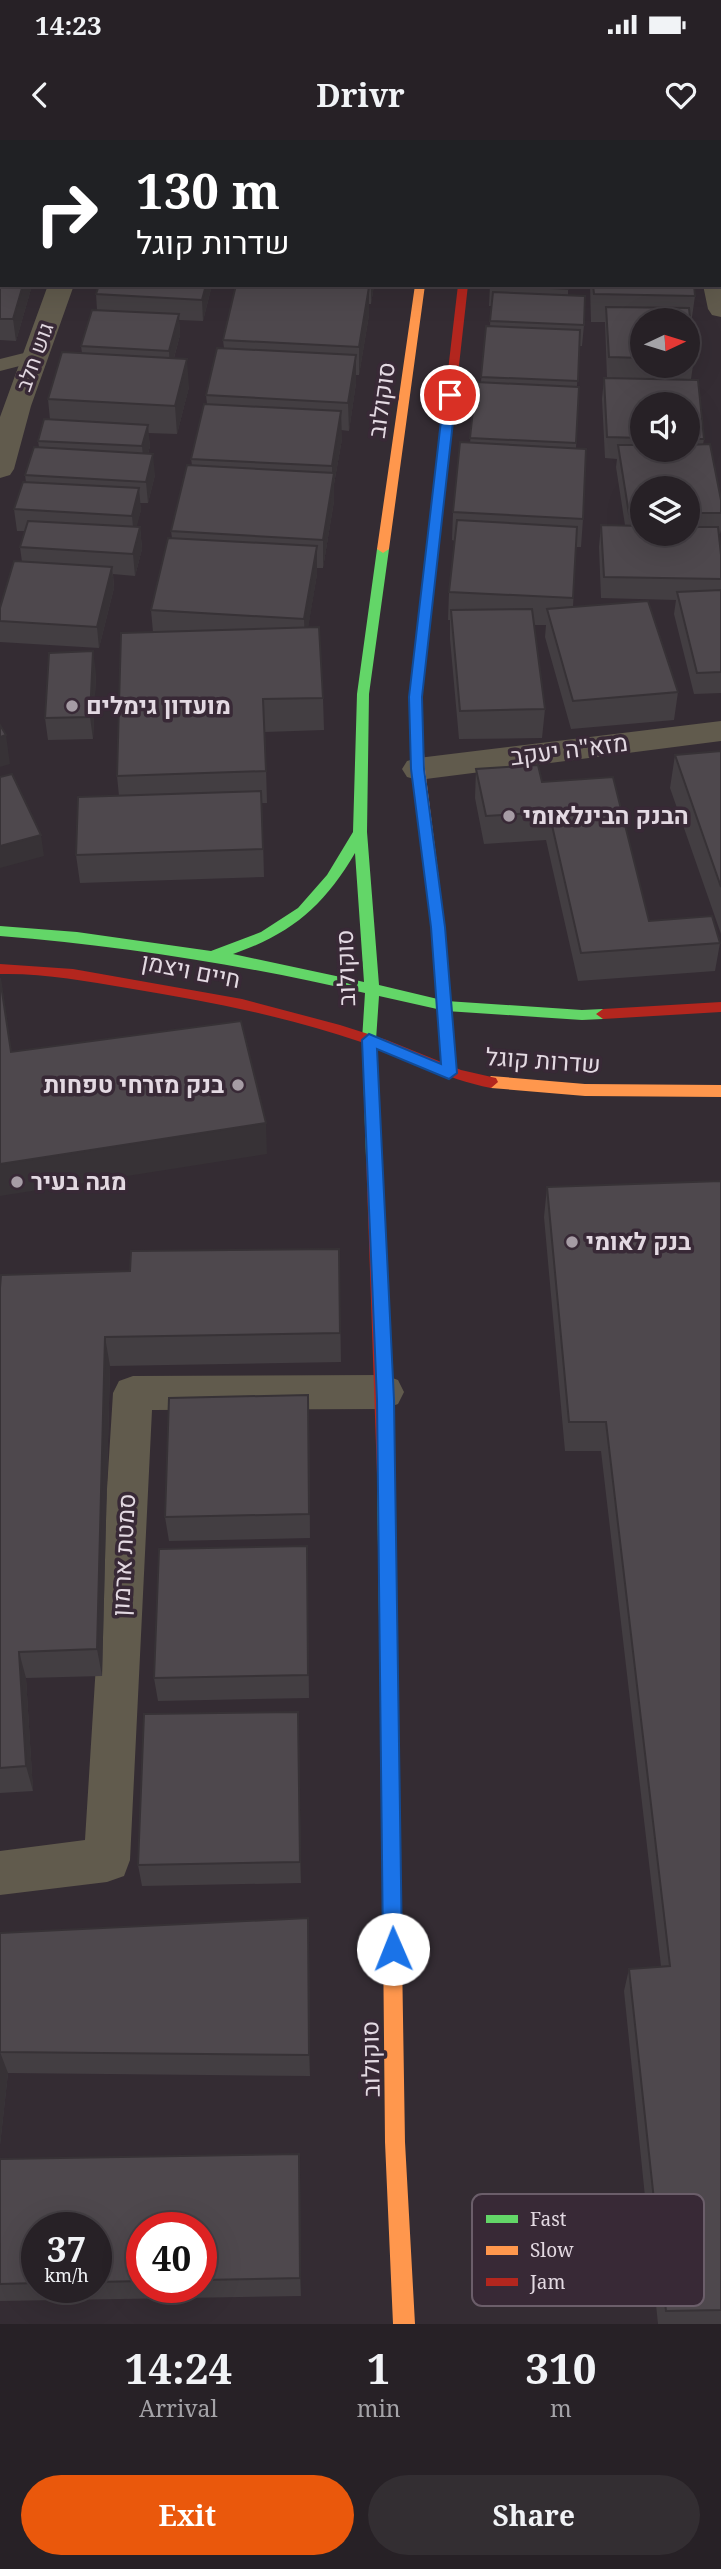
<!DOCTYPE html>
<meta charset="utf-8">
<style>
:root{--surface:#272126;--page:#332e32;--text:#f1f3f6;--muted:#a4a3a7;--line:#433e43;--accent:#ea580c}
body{margin:0;font-family:"Noto Serif",Heebo,serif;background:var(--page);color:var(--text);height:100vh;display:flex;flex-direction:column;font-size:26px;white-space:nowrap}
*{box-sizing:border-box;margin:0}
p{font-size:23px;color:var(--muted)}
.icon{flex:none;width:38px;height:38px;fill:none;stroke:currentColor;stroke-width:2;stroke-linecap:round;stroke-linejoin:round}
.map{position:relative;height:2184px;overflow:hidden}
.sheet{display:flex;flex-direction:column;background:var(--surface);flex:1}
.sheet>*{flex:none}
.guide{position:absolute;left:0px;top:0px;width:721px;height:147px;box-shadow:0 7px 28px #0002,0 0 0 2px var(--line);background:#202124;color:#fff;overflow:hidden}
.needle{width:46px;rotate:86deg}
.fabs{position:absolute;left:630px;top:168px;display:grid;gap:14px}
.fabs a{display:grid;place-items:center;width:70px;height:70px;border-radius:50%;background:var(--surface);box-shadow:0 7px 28px #0002,0 0 0 2px var(--line);font-size:35px}
.speed{position:absolute;left:21px;top:2072px;display:flex;gap:14px;font-size:35px;font-weight:700;text-align:center}
.speed>*{display:grid;place-content:center;width:91px;height:91px;border-radius:50%;background:var(--surface);box-shadow:0 7px 28px #0002,0 0 0 2px var(--line);line-height:1}
.speed small{font-size:18px;font-weight:400}
.speed .limit{border:10px solid #d22;background:#fff;color:#111}
.pin{position:absolute;display:grid;place-items:center;width:60px;height:60px;color:#fff;margin:-30px;border:4px solid #fff;border-radius:50%;box-shadow:0 2px 7px #0007}
.me{position:absolute;width:77px;margin:-38px;rotate:359deg;stroke-linejoin:round;filter:drop-shadow(0 0 5px #0008)}
.turn{display:flex;align-items:center;gap:24px;height:147px;padding:0 21px;font-size:32px}
.turn .icon{width:91px;height:91px;stroke-width:2.5}
.turn b{display:block;font-size:49px;line-height:60px}
.eta{display:flex;justify-content:space-evenly;align-items:center;height:119px;text-align:center}
.eta b{font-size:42px;font-weight:700;line-height:49px}
.cta{display:flex;gap:14px;margin-top:auto;padding:14px 21px}
.cta a{flex:1;height:80px;border-radius:42px;background:var(--accent);color:#fff;font-size:28px;font-weight:700;line-height:80px;text-align:center}
.cta a+a{background:var(--page);color:var(--text)}
.status{display:flex;justify-content:space-between;align-items:center;height:49px;padding:0 35px;background:var(--surface);direction:ltr}
.status svg{height:19px;fill:currentColor}
header{display:flex;justify-content:space-between;align-items:center;height:91px;padding:0 21px;background:var(--surface);font-size:32px;font-weight:700}
.map>svg:first-child{display:block}
.lines{fill:none;stroke-linecap:round;stroke-linejoin:round}
.lane{fill:#615b4d;fill-rule:evenodd}
.street{fill:#615b4d;fill-rule:evenodd}
.fast{fill:#63d668;fill-rule:evenodd}
.slow{fill:#ff974d;fill-rule:evenodd}
.jam{fill:#b3261e;fill-rule:evenodd}
.wall{fill:#433e42;fill-rule:evenodd}
.shaded-wall{fill:#373236}
.building{fill:#4e484d;stroke:#373236;stroke-width:2}
.route{fill:#1a73e8;stroke:#114b97;stroke-width:2}
.poi-dot{fill:#a69ca5;stroke:#382936;stroke-width:2.5}
.labels{text-anchor:middle;stroke-width:7;stroke-linejoin:round;paint-order:stroke}
.far-street-label{font-size:21px;fill:#e3d9e2;stroke:#382936}
.street-label{font-size:24px;fill:#e3d9e2;stroke:#382936}
.poi-label{font-size:24px;font-weight:bold;fill:#e3d9e2;stroke:#382936;text-anchor:start}
.key{fill:#382936;stroke:#6b5e6a;stroke-width:2}
.key-label{font-size:19px;fill:#e3d9e2}
</style>
<div class="status"><b>14:23</b><svg viewBox="0 0 49 12"><path d="M0 12V9h3v3zM5 12V6h3v6zM10 12V3h3v9zM15 12V0h3v12zM26 1h20v11H26zM47 4h2v5h-2z"/></svg></div>
<header><svg class="icon" aria-label="back" viewBox="0 0 24 24"><path d="M15 5l-7 7 7 7"/></svg>Drivr<svg class="icon" aria-label="heart" viewBox="0 0 24 24"><path d="M12 20l-8-8c-3-5 5-10 8-4 3-6 11-1 8 4z"/></svg></header>
<div class="map">
<svg width="721" height="2184" viewBox="0 0 721 2184">
<rect width="100%" height="100%" fill="#342c33"/>
<g class="lines">
<path class="lane" d="M36 210 45 216 43 220 0 231V219Z"/>
<path class="street" d="M102 0H126L101 2Z
M184 0H210L211 2H185Z
M719 138H721V177L712 175 708 169 703 145H719Z
M48 145H74L31 266 14 329 10 335 0 338V277Z
M721 581V601L418 640 407 637 402 629 407 621 418 618Z
M384 1235 398 1240 404 1252 398 1264 384 1269 152 1270 130 1720 124 1736 107 1742 0 1755V1711L85 1700 113 1253 119 1241 133 1236Z"/>
<path class="fast" d="M437 0H447V2H437Z
M383 405 389 409 369 554 367 692 379 845 446 861 582 870 603 869 610 874 603 879 582 880 446 871 379 856 376 900 382 1016 374 1022 366 1016 362 900 365 853C244 825 123 806 0 796V786L77 792 211 811 261 792 298 768 327 735 353 692 357 554 377 409ZM355 713 364 842 233 814C291 794 324 766 355 713Z
M386 1328 392 1330 395 1335 400 1692 398 1698 391 1701 384 1698 382 1692 377 1335 380 1330Z"/>
<path class="slow" d="M415 145H425L389 409 383 413 377 409Z
M415 560 421 564 425 629 445 787 456 933 449 939 442 933 431 787 411 629 409 564Z
M491 936 585 944 721 945V957L585 956 491 948 484 942Z
M391 1683 398 1686 400 1692 405 2002 415 2184H393L385 2002 382 1692 384 1686Z"/>
<path class="jam" d="M477 0H487L476 2Z
M458 145H468L421 564 415 568 409 564Z
M0 824 73 829 242 859 340 885 387 900 461 930 496 938 498 942 491 948C445 939 405 917 361 902 285 876 206 861 127 848 85 841 43 833 0 834Z
M721 862V872L603 879 596 874 603 869Z
M374 1010 382 1016 395 1335 392 1340 386 1342 380 1340 377 1335 366 1016Z"/>
</g>
<path class="wall" d="M0 0H80L79 2H2V75H0Z
M282 0H401V2H282Z
M523 0H695L693 2H523Z
M710 0H721V85L719 84V2H710Z
M0 76H2V124H0Z
M0 127 2 145H31V149L16 201 0 200Z
M212 145 203 181 179 180 180 195 174 218 189 247 177 294 148 293 150 306 148 314 155 335 148 363H140L141 370 136 387H140L142 409 135 436 113 434 114 448 99 508 0 502V468L22 422 20 407 25 391H17L14 369 26 342 25 335 39 307 38 301 50 280 48 259 82 213 81 206 97 170 96 154Z
M236 145H374L371 164H369V175L359 235H356V243L349 291 341 290 342 299 334 344V361L323 428H317V434L308 487 323 558 324 590 265 592 267 663H262L264 737 80 743 76 715 119 656 117 636 153 492 151 470 172 398 171 391 192 325 191 319 207 264 206 255 224 208 223 200Z
M490 145H568V155L584 185 582 206H579L577 246 579 247 576 308 583 379 581 407H576L573 467 678 552 674 580 571 589 545 497 546 485H534L545 569 542 598 459 599 450 499V480H448L449 452 455 401 452 400 453 372 470 303 476 242H481L486 186H490L491 166H489Z
M590 145H694L695 156 691 184 694 219 691 239 704 299 703 305 721 373V390L720 394H719L721 415V553L694 554 674 474 676 460 601 458 599 407 601 385H625L616 327 617 319 605 318 602 259 604 238H607L605 182H591ZM642 180H688V226H642ZM642 264H688V310H642ZM642 348H688V394H642Z
M96 533 93 599 48 600 45 578Z
M721 611V794L670 648 675 615Z
M476 629 542 642 649 781 720 803 715 831 578 841 546 700 484 704 475 658Z
M721 1041V2184H658L624 1851 629 1829 661 1826 601 1311H565L544 1077 547 1047Z
M339 1109 341 1222 110 1226 102 1536 26 1538 33 1651 0 1653V1148L130 1131Z
M309 1281 310 1398 169 1401 165 1377Z
M307 1406 309 1558 158 1561 154 1538Z
M299 1594 301 1743 142 1746 138 1725Z
M0 1793 309 1801 310 1936 8 1933 0 2005Z
M299 2014 300 2034 301 2156 0 2161V2019ZM37 2088H96V2147H37ZM142 2088H201V2147H142Z"/>
<path class="shaded-wall" d="M679 0H695L693 2H679Z
M23 145H31V149L16 201 13 179Z
M206 145H212L203 181 202 160Z
M371 145H374L371 164Z
M369 147V175L359 235V207Z
M179 174 180 195 170 232 169 211Z
M356 215V243L349 291 348 263Z
M187 219 189 247 177 294 175 266Z
M341 271 342 299 334 344V361L323 428V400L332 343V326Z
M148 285 150 306 144 328 142 306Z
M153 314 155 335 148 363 146 342Z
M139 348 141 370 134 398 132 376Z
M140 387 142 409 135 436 133 414Z
M317 406V434L305 507 304 479Z
M112 427 114 448 99 508 97 487Z
M93 511 96 533 93 599 90 577Z
M6 595 10 624 0 627V597Z
M41 695 44 716 0 728V706Z
M0 836 4 857 16 943 11 912Z
M266 983 267 1014 0 1056V1024Z
M105 1197 110 1226 102 1536 97 1509Z
M19 1512 26 1538 33 1651 26 1626Z
M298 1572 299 1594 301 1743 300 1722Z
M308 1778 309 1801 310 1936 309 1915Z
M0 1912 8 1933 0 2005Z
M299 2014 300 2034 301 2156 300 2138Z"/>
<path class="building" d="M0 0H72V2H2V8H0Z
M138 0H184L187 2H138Z
M365 0H401V2Z
M551 0H677L681 2H555Z
M0 18H2V54H0Z
M719 18H721V63L719 62Z
M0 76H2V103H0Z
M0 127H2V145H23L13 179H0Z
M99 145H206L202 160 96 154Z
M236 145H330L369 147 359 207 223 200Z
M494 145H568V149Z
M593 145H694L695 156 594 154Z
M493 152 585 156 584 185 490 181Z
M606 167 689 168 694 219H688V180H642V218L609 217Z
M92 170 179 174 169 211 81 206Z
M486 186 580 190 578 241 481 237Z
M217 208 356 215 348 263 206 255Z
M62 212 187 219 175 266 48 259Z
M604 238 698 240 704 299H688V264H642V298L607 297Z
M476 242 579 247 576 303 470 298Z
M204 264 341 271 332 326 191 319Z
M44 279 148 285 142 306 38 301Z
M460 302 586 309 583 379 453 372Z
M710 304 721 360V373H688V348H642V373L629 374 618 305H642V310H688V305Z
M34 307 153 314 146 342 25 335Z
M187 325 334 333 323 400 171 391Z
M23 342 139 348 132 376 14 369Z
M457 380 577 387 573 458 449 452Z
M28 381 140 387 133 414 20 407Z
M601 385 642 386V394H688V387H718L721 415V439L604 437Z
M168 398 317 406 304 479 151 470Z
M14 421 112 427 97 487 0 481V468Z
M721 450V532L697 533 677 452Z
M648 461 678 552 573 561 547 469Z
M532 469 545 569 460 571 451 470Z
M319 487 323 558 263 559 266 631 117 636 121 493Z
M93 511 90 577 45 578 49 513Z
M0 585 6 595 0 597Z
M721 611V747L675 615Z
M538 625 542 642 613 637 649 781 712 776 720 803 581 813 549 672 486 676 476 629Z
M12 634 41 695 0 706V637Z
M261 651 263 709 76 715 78 657Z
M0 838 11 912 241 881 266 983 0 1024Z
M721 1041V2170L666 2171 629 1829 670 1826 606 1282H569L547 1047Z
M339 1109 340 1193 105 1197 97 1509 19 1512 26 1626 0 1628V1148L1 1135 130 1131 131 1111Z
M308 1255 309 1374 165 1377 169 1258Z
M307 1406 308 1535 154 1538 159 1409Z
M298 1572 300 1722 138 1725 144 1574Z
M308 1778 309 1915 0 1912V1913V1793Z
M299 2014 300 2138 201 2140V2088H142V2141L96 2142V2088H37V2143L0 2144V2019Z"/>
<path class="route" d="M450 252 456 255 422 557 424 629 445 787 457 933 449 939 377 909 394 1260 402 1809 400 1816 393 1819 386 1816 383 1809 377 1260 362 900 369 894 441 924 431 787 411 629 409 557 444 255Z"/>
<g class="poi-dot">
<circle cx="72" cy="566" r="7"/>
<circle cx="509" cy="676" r="7"/>
<circle cx="238" cy="945" r="7"/>
<circle cx="17" cy="1042" r="7"/>
<circle cx="572" cy="1102" r="7"/>
</g>
<g class="labels">
<g class="far-street-label">
<text transform="translate(35 217) rotate(-70)" y="7">גוש חלב</text>
</g>
<g class="street-label">
<text transform="translate(382 260) rotate(-82)" y="8">סוקולוב</text>
<text transform="translate(569 610) rotate(-7)" y="8">מזא"ה יעקב</text>
<text transform="translate(346 828) rotate(-92)" y="8">סוקולוב</text>
<text transform="translate(191 831) rotate(11)" y="8">חיים ויצמן</text>
<text transform="translate(543 921) rotate(4)" y="8">שדרות קוגל</text>
<text transform="translate(124 1415) rotate(-87)" y="8">סמטת ארמון</text>
<text transform="translate(371 1919) rotate(-91)" y="8">סוקולוב</text>
</g>
<g class="poi-label">
<text x="86" y="574">מועדון גימלים</text>
<text x="523" y="684">הבנק הבינלאומי</text>
<text x="224" y="953" text-anchor="end">בנק מזרחי טפחות</text>
<text x="31" y="1050">מגה בעיר</text>
<text x="586" y="1110">בנק לאומי</text>
</g>
</g>
<rect x="472" y="2054" width="232" height="112" rx="10" class="key"/>
<rect x="486" y="2075" width="32" height="8" fill="#63d668"/>
<rect x="486" y="2106" width="32" height="9" fill="#ff974d"/>
<rect x="486" y="2138" width="32" height="8" fill="#b3261e"/>
<g class="key-label">
<text x="530" y="2086">Fast</text>
<text x="530" y="2117">Slow</text>
<text x="530" y="2149">Jam</text>
</g>
</svg>
<div class="fabs">
<a><svg class="needle" viewBox="-14 -14 28 28"><path d="M0-13l5 13h-10z" fill="#e53935"/><path d="M0 13l5-13h-10z" fill="#a4a3a7"/></svg></a>
<a><svg class="icon" aria-label="sound" viewBox="0 0 24 24"><path d="M4 9h4l5-4v14l-5-4H4zM17 9q2 3 0 6"/></svg></a>
<a><svg class="icon" aria-label="layers" viewBox="0 0 24 24"><path d="M12 4l9 5-9 5-9-5zM3 14l9 5 9-5"/></svg></a>
</div>
<div class="speed"><div>37<small>km/h</small></div><div class="limit">40</div></div>
<div class="pin" style="left:450px;top:255px;background:#d93025"><svg class="icon" aria-label="arrive" viewBox="0 0 24 24"><path d="M6 21V4h12l-3 4 3 4H6"/></svg></div>
<svg class="me" style="left:393px;top:1809px" viewBox="-20 -20 40 40"><circle r="19" fill="#fff"/><path d="M0-13L10 11 0 6-10 11z" fill="#1a73e8"/></svg>
<div class="guide">
<div class="turn"><svg class="icon" aria-label="right" viewBox="0 0 24 24"><path d="M7 20v-9h11M14 6l5 5-5 5"/></svg><div><b>130 m</b>שדרות קוגל</div></div>
</div>
</div>
<section class="sheet">
<div class="eta">
<div><b>14:24</b><p>Arrival</p></div>
<div><b>1</b><p>min</p></div>
<div><b>310</b><p>m</p></div>
</div>
<div class="cta"><a>Exit</a><a>Share</a></div>
</section>
